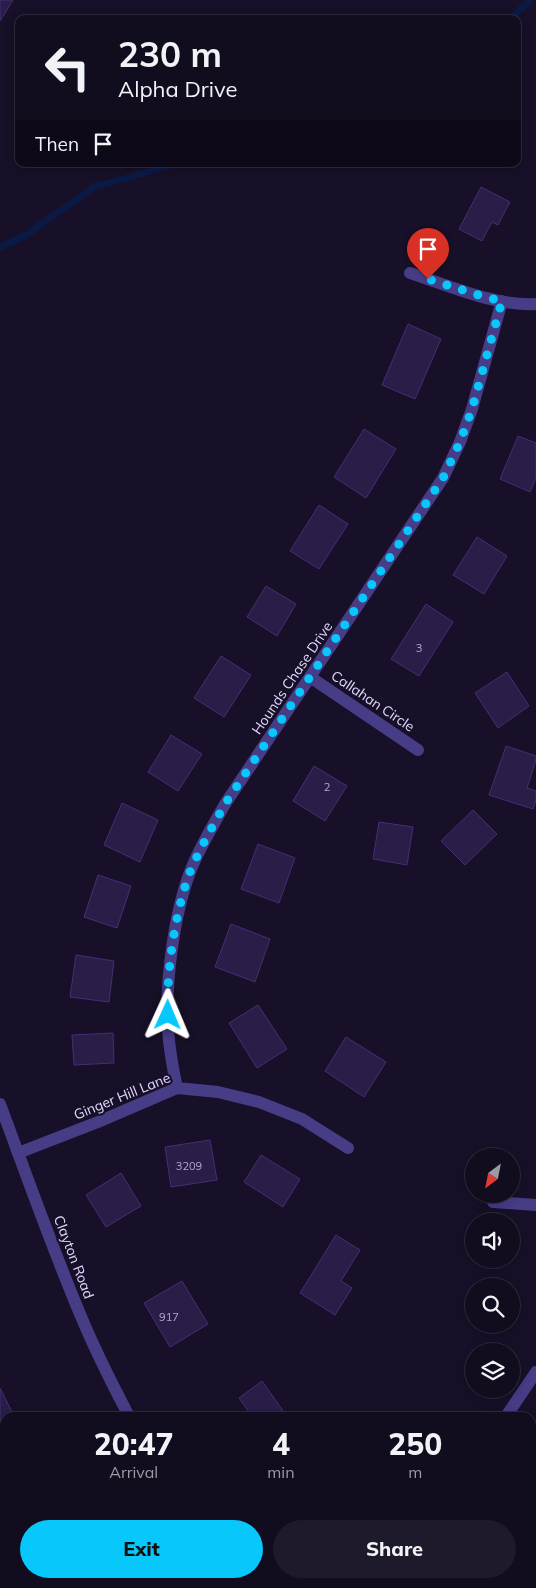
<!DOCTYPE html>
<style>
:root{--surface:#110c1e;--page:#1e1a2b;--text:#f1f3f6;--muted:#9c9ba4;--line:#302c3c;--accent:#07c7fb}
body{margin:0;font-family:Mulish,sans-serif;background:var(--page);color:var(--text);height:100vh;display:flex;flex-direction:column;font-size:19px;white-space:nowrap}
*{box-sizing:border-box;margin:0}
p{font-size:16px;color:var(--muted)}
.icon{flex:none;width:28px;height:28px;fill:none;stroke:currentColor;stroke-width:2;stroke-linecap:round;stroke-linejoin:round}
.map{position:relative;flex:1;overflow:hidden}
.details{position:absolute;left:0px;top:1412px;width:536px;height:176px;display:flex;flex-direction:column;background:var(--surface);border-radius:15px 15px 0 0;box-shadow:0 2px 12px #0003,0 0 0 1px var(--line)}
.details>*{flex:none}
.hud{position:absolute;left:15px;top:15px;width:506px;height:152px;border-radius:10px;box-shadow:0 2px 12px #0003,0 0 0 1px var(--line);background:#110c1e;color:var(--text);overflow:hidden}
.needle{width:32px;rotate:212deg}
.fabs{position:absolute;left:465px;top:1148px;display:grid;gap:10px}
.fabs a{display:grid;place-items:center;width:55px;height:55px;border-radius:50%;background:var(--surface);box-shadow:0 2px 12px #0003,0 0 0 1px var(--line);font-size:25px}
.pin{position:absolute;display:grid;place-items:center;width:42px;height:42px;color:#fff;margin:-51px -21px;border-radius:50% 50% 50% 0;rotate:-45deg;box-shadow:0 0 5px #0007}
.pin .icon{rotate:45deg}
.me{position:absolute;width:55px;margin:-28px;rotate:1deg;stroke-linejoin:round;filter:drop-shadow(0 0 4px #0008)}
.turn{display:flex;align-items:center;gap:18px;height:105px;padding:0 20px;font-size:22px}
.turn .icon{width:65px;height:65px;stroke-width:2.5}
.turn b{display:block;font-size:35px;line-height:42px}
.then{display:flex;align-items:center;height:48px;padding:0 20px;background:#0003;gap:10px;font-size:19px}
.eta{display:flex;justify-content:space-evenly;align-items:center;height:85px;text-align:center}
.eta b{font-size:30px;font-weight:800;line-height:35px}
.primary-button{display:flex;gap:10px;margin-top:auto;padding:10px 20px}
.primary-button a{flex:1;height:58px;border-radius:30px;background:var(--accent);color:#111;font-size:20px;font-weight:800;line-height:58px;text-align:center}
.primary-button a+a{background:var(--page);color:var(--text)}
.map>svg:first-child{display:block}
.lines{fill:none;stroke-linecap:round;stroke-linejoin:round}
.stream{stroke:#0b1a45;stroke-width:7}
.building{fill:#2a1d48;stroke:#442f74}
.minor{stroke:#473c86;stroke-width:12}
.tertiary{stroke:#473c86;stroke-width:12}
.route{stroke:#07c7fb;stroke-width:9;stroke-dasharray:0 16.2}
.labels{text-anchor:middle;stroke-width:4.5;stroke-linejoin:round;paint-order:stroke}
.number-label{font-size:11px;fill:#b2a9d0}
.street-label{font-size:14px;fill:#e0d8fe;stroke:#171028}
</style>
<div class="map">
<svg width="536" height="1588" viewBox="0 0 536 1588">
<rect width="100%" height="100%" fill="#171028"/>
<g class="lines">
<path class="stream" d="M511 19 530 0
M0 247 26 235 94 187 175 164"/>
</g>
<path class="building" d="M0 0H13L0 21Z
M481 187 510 202 498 225 492 222 482 241 459 229Z
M408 324 441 339 415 399 382 385Z
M364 429 396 449 366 498 334 477Z
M518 436 536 443V478L530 492 500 479Z
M319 505 348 524 319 569 290 551Z
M477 537 507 556 484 594 453 575Z
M266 586 296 604 277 636 247 617Z
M426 604 453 622 419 676 391 659Z
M221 656 251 675 224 717 194 698Z
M507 672 529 706 498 728 475 693Z
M171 735 202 754 178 791 148 772Z
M506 746 536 756V760L527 788 536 791V800L533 809 489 795Z
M314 766 347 786 325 821 293 801Z
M122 803 158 820 140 862 104 845Z
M473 810 497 834 465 865 441 841Z
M379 822 413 827 407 865 373 859Z
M258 844 295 858 279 903 241 889Z
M98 875 131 886 117 928 84 917Z
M231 924 270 939 255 982 215 967Z
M76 955 114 961 109 1002 70 997Z
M258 1005 287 1049 257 1068 229 1023Z
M113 1033 114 1063 74 1065 72 1035Z
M346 1037 386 1062 364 1097 325 1071Z
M210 1140 217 1180 171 1187 165 1147Z
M261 1155 300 1179 283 1207 244 1182Z
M121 1173 141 1206 106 1227 86 1195Z
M336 1235 360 1250 341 1281 352 1288 335 1315 300 1293Z
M182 1281 208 1324 170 1347 144 1303Z
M262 1381 288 1418H253L239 1398Z
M0 1388 15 1418H5V1438L0 1441Z
M11 1584H62L64 1586 62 1588H15Z"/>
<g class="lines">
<path class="minor" d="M410 273C450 286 493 306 536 304
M310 677 418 750
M177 1088C173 1069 169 1048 168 1028 165 982 174 915 190 872 199 848 213 826 225 804L443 478 460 442 472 409 502 301
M18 1153 98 1122 177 1088 218 1092 259 1102 302 1119 348 1148
M493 1202 536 1205
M505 1418 536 1372
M0 1524 5 1520
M393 1588 396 1584"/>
<path class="tertiary" d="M0 1104C26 1174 51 1245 80 1314 95 1350 112 1384 130 1418
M237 1584 240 1588"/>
</g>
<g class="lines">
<path class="route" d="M168 1015C166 973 175 912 190 872 200 848 213 826 225 804L443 478 460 442 472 409 502 301 485 297 428 279"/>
</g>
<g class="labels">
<g class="number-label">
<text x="419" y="652">3</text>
<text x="327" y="791">2</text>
<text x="189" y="1170">3209</text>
<text x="169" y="1321">917</text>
</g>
<g class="street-label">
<text transform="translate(292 678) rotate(-56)" y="5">Hounds Chase Drive</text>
<text transform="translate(373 701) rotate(34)" y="5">Callahan Circle</text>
<text transform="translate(122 1096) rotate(-22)" y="5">Ginger Hill Lane</text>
<text transform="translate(74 1257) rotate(69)" y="5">Clayton Road</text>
</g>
</g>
</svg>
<div class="fabs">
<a><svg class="needle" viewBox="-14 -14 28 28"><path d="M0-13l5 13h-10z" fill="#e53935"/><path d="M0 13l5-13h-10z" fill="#9c9ba4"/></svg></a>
<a><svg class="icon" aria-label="sound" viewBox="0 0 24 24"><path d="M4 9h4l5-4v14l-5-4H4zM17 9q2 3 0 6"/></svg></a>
<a><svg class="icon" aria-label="search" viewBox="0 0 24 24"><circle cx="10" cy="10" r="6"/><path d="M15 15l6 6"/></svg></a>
<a><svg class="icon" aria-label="layers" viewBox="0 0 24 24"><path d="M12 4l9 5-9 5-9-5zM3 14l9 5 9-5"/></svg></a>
</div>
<div class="pin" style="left:428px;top:279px;background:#d93025"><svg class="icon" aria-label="arrive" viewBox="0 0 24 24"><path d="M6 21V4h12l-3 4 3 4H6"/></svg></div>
<svg class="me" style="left:168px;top:1015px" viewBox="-20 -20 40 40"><path d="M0-17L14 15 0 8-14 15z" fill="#07c7fb" stroke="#fff" stroke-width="4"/></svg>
<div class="hud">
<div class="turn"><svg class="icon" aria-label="left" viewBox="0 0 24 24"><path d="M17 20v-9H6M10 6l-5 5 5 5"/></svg><div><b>230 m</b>Alpha Drive</div></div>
<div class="then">Then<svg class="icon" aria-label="arrive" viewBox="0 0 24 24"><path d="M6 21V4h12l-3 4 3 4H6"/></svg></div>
</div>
<section class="details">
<div class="eta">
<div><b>20:47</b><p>Arrival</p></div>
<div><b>4</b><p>min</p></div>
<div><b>250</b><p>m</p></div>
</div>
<div class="primary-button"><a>Exit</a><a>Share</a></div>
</section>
</div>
